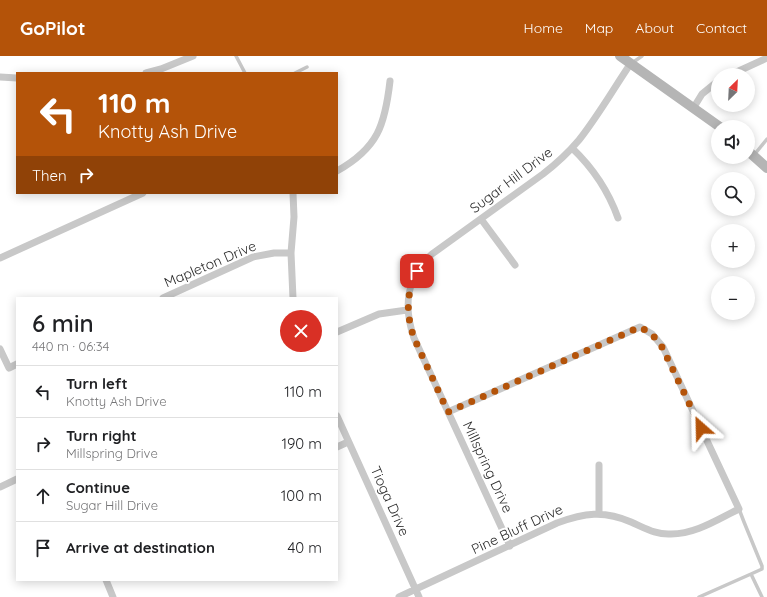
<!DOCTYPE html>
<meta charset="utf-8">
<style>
:root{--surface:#fff;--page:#f6f6f6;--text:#202124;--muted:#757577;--line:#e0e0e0;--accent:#b45309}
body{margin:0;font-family:Quicksand,sans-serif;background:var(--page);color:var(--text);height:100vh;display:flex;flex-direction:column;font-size:15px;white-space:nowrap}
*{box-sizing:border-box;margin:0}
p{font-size:13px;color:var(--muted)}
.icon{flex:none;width:22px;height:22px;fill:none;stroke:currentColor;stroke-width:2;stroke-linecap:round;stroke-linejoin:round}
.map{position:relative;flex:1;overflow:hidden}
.panel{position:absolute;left:16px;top:241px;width:322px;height:284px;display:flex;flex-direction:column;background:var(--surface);border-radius:0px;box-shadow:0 2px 10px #0003}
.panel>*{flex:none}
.banner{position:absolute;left:16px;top:16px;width:322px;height:122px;border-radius:0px;box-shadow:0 2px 10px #0003;background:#b45309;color:#fff;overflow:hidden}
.needle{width:26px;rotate:24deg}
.controls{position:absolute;left:711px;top:12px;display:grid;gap:8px}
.controls a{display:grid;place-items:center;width:44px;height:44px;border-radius:50%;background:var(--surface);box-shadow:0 2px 10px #0003;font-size:20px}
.pin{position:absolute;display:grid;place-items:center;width:34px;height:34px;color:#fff;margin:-17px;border-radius:8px;box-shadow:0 2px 6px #0006}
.me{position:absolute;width:44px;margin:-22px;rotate:335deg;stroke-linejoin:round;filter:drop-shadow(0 0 3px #0008)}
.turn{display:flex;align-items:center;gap:14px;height:84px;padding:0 16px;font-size:18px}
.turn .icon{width:52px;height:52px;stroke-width:2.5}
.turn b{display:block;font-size:28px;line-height:34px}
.then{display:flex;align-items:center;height:38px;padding:0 16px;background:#0003;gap:8px;font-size:15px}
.round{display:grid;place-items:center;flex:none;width:42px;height:42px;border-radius:21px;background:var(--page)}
.overview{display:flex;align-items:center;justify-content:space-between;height:68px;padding:0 16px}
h1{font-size:24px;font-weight:600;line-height:30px}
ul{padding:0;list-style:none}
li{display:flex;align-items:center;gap:12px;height:52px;padding:0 16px;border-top:1px solid var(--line)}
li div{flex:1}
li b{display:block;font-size:15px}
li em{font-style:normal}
header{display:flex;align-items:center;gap:24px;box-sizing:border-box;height:56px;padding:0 20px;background:var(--accent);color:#fff}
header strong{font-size:19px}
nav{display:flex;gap:22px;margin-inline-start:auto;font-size:14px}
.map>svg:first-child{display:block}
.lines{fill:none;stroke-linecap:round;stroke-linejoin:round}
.lane{stroke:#c8c8c8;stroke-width:3.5}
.street{stroke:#c8c8c8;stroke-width:7}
.secondary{stroke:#b5b5b5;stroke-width:10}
.route{stroke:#b45309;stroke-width:7;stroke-dasharray:0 12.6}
.labels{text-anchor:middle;stroke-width:4;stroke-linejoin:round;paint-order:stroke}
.street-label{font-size:14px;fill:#2b2b2b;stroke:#fff}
</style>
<header>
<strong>GoPilot</strong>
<nav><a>Home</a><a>Map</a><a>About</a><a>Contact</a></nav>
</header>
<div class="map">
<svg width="767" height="541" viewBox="0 0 767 541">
<rect width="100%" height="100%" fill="#fff"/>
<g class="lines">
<path class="lane" d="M236 0 245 17
M632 7 642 0
M295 17 307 11
M754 99 767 83
M739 453 744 466 762 510V513L751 518
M699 541 751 518 762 541"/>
<path class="street" d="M146 17 161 13 193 0
M730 19 767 2
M0 21 17 22
M694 51 702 38 718 25
M572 92C593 112 608 134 618 162
M337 115C378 92 385 69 390 25
M293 137 294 161 291 197 293 242
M481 163 515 209
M0 202 143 137
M163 242 253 201 274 197H291
M337 276 379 258 407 254
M0 293 9 312 17 308
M337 360 419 541
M337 391 348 386
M0 431 17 423
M599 458V409
M510 490 414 282C403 250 406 222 432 198L543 118C556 108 568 97 579 84 598 60 614 32 631 7
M106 524 113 541
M399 541 557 467C584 457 604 454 631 466 645 472 656 479 671 478 696 478 718 463 739 453L663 291 652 278 640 271 448 356"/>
<path class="secondary" d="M620 0 720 71
M748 95 767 112"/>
</g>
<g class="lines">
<path class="route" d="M417 215C406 237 406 258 414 282L448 356 640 271 652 278 662 291 701 372"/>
</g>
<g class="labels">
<g class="street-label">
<text transform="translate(511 124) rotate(-37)" y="5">Sugar Hill Drive</text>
<text transform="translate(210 208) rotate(-23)" y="5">Mapleton Drive</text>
<text transform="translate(488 411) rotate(65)" y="5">Millspring Drive</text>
<text transform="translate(390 445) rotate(66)" y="5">Tioga Drive</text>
<text transform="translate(517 473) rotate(-25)" y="5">Pine Bluff Drive</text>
</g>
</g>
</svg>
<div class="controls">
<a><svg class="needle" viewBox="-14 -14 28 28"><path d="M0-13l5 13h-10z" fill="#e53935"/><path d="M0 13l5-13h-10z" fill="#757577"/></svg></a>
<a><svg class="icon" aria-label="sound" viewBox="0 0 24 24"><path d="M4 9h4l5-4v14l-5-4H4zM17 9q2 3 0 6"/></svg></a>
<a><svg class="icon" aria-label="search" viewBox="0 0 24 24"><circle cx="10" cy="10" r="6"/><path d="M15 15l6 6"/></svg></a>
<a>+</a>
<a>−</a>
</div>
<div class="pin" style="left:417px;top:215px;background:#d93025"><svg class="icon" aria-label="arrive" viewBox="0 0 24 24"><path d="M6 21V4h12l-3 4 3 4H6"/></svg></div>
<svg class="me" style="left:701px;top:372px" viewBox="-20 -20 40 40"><path d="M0-17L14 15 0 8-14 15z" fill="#b45309" stroke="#fff" stroke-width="4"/></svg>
<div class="banner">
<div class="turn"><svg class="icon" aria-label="left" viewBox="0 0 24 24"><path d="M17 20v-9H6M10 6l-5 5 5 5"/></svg><div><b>110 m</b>Knotty Ash Drive</div></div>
<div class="then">Then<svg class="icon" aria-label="right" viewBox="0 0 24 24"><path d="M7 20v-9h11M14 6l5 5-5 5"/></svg></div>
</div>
<section class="panel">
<div class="overview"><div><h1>6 min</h1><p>440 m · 06:34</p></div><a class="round" style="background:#d93025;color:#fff"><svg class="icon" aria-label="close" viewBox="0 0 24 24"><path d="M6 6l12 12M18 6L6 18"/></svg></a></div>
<ul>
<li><svg class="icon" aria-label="left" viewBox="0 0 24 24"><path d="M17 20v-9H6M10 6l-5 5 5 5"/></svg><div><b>Turn left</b><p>Knotty Ash Drive</p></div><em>110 m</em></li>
<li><svg class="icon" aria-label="right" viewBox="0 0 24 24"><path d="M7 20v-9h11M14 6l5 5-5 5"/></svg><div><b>Turn right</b><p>Millspring Drive</p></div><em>190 m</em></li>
<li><svg class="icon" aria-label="ahead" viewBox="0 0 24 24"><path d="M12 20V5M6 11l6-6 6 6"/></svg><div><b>Continue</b><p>Sugar Hill Drive</p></div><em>100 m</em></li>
<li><svg class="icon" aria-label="arrive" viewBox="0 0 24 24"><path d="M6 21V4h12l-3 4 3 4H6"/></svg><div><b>Arrive at destination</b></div><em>40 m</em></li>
</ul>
</section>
</div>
